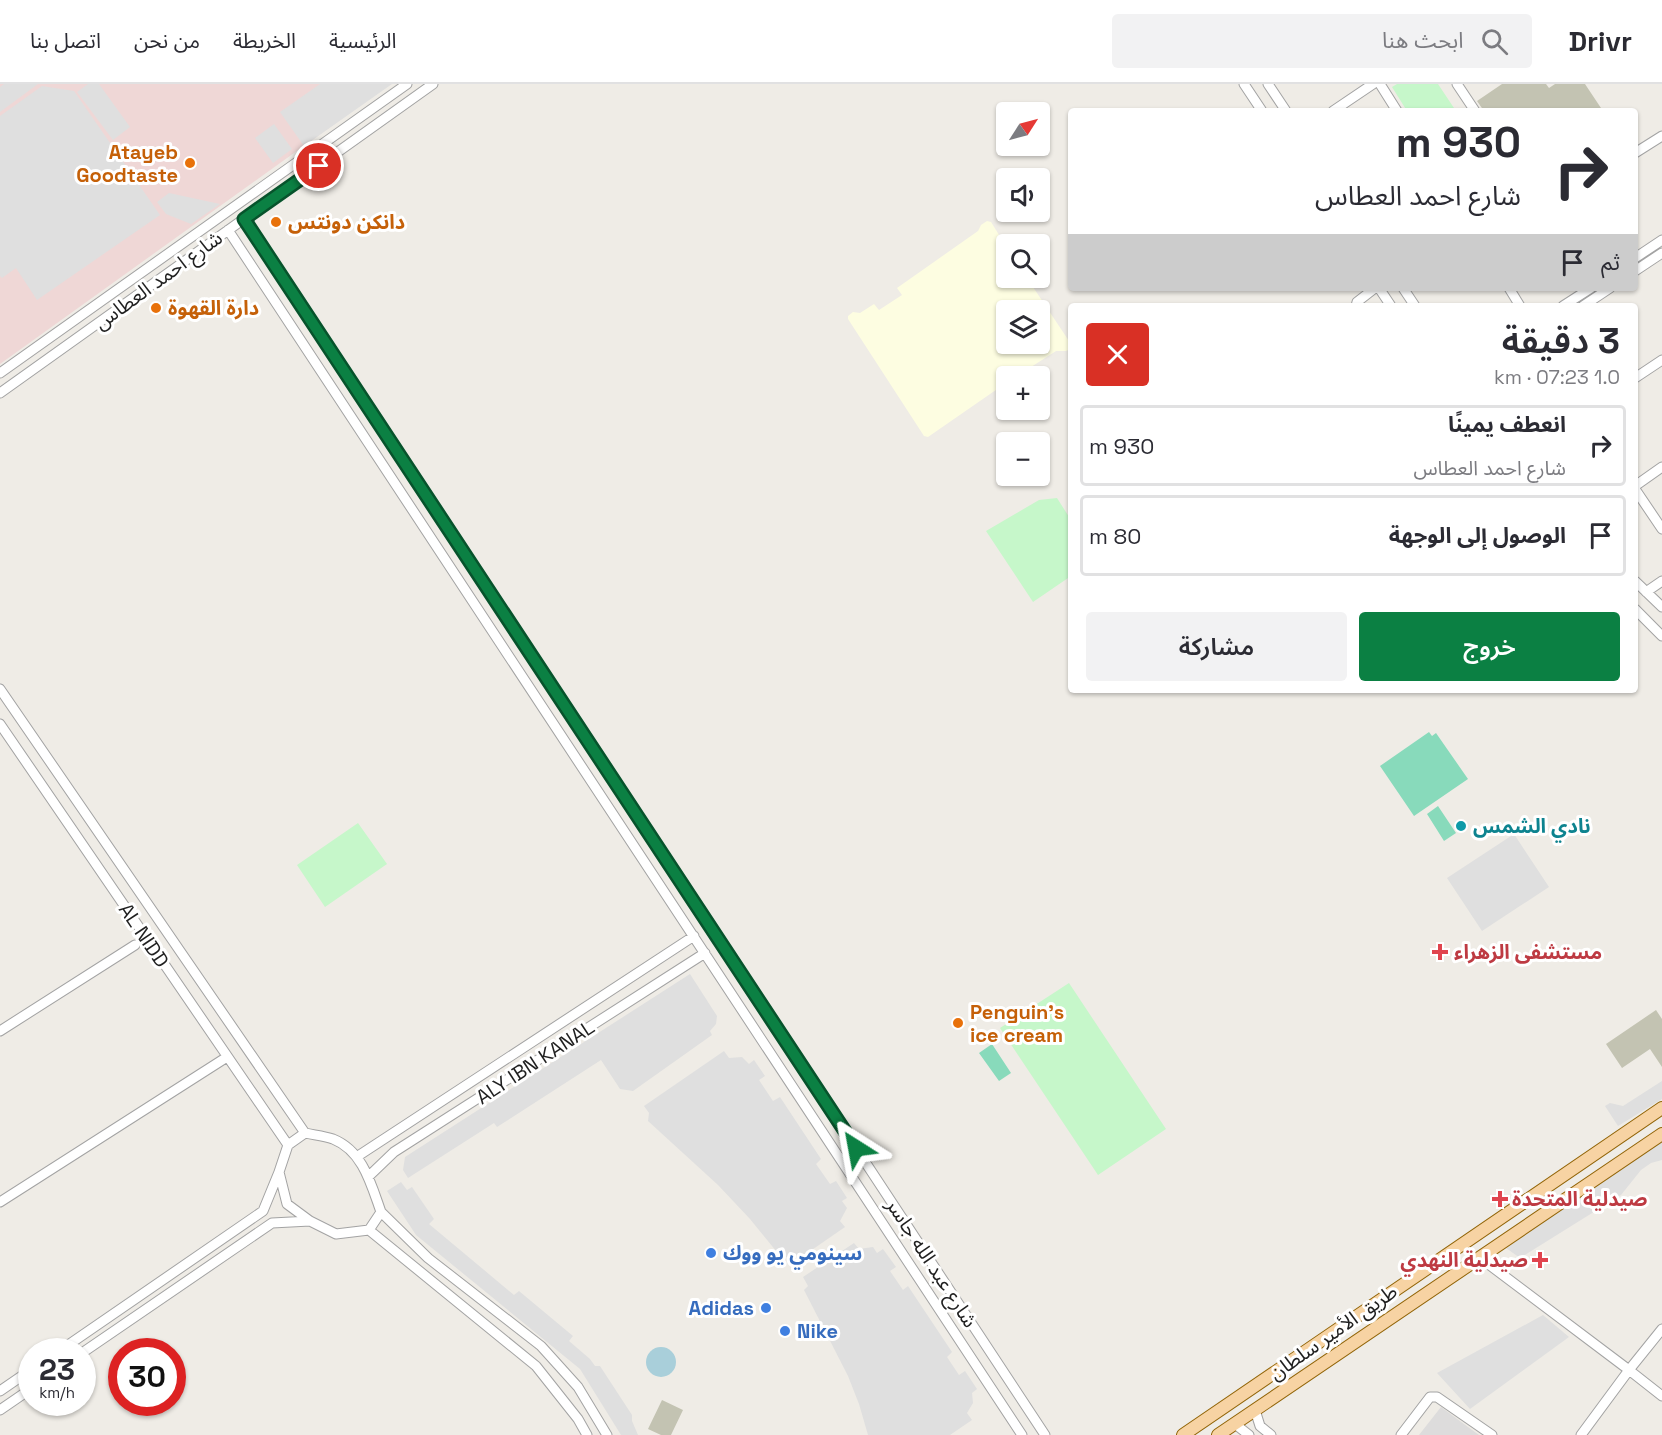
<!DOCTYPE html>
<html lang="ar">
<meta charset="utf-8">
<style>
:root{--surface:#fff;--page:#f2f2f3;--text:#2b2b33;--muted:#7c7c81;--line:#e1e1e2;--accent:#0b8043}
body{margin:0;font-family:"Space Grotesk","Noto Sans Arabic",sans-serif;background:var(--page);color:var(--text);direction:rtl;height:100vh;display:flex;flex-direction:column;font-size:22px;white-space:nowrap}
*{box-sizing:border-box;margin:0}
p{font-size:20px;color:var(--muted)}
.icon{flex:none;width:33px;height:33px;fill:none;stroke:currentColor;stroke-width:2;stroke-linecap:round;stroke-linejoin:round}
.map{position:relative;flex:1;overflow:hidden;direction:ltr}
.sheet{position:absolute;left:1068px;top:219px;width:570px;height:390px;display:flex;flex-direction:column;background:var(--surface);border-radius:6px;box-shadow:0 2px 4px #0004;direction:rtl}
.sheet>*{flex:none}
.top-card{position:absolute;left:1068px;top:24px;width:570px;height:183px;border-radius:6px;box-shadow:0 2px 4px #0004;direction:rtl;background:#fff;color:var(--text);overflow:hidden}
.needle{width:39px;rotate:54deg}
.fabs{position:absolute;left:996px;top:18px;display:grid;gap:12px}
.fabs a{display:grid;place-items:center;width:54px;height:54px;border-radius:6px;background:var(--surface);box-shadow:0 2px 4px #0004;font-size:30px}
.speed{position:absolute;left:18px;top:1254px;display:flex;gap:12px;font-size:30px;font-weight:700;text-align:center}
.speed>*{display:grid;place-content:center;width:78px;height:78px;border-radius:50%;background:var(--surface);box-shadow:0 2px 4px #0004;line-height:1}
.speed small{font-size:15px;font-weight:400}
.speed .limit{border:9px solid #d22;background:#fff;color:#111}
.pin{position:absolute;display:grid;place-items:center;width:51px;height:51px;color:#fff;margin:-26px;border:3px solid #fff;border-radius:50%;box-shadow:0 2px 6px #0007}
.me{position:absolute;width:66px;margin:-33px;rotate:326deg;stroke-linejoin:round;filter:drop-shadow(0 0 4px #0008)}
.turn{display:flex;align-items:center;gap:21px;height:126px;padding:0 18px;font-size:27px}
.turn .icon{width:78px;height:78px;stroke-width:2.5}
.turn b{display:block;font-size:42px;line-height:51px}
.then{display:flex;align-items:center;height:57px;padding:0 18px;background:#0003;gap:12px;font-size:22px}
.round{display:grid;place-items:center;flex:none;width:63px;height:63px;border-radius:6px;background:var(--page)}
.head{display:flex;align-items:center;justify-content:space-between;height:102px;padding:0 18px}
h1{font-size:36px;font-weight:600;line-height:45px}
.cta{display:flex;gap:12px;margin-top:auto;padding:12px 18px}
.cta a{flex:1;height:69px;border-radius:6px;background:var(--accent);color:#fff;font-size:24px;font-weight:600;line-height:69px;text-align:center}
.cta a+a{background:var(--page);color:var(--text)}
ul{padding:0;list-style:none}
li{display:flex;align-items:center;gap:18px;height:81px;margin:0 12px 9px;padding:0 6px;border:3px solid var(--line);border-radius:6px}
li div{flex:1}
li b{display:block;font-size:22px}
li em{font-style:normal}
header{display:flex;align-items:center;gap:36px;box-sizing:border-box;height:84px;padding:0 30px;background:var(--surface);border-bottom:2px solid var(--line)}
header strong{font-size:28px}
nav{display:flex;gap:33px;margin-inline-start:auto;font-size:21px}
.search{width:420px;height:54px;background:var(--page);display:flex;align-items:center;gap:15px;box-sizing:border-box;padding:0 21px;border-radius:6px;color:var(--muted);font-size:22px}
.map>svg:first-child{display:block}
.residential{fill:#dddcdc}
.commercial{fill:#efd7d6}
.education{fill:#fdfde1;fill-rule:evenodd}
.construction{fill:#c3c3b2}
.park{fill:#c6f7ca}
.pitch{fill:#88dabb}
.parking{fill:#dfdfdf}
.water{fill:#a9cfda}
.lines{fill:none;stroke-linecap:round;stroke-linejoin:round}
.minor-casing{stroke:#a3a3a3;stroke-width:11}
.major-casing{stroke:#926508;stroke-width:14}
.minor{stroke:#fff;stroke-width:9}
.major{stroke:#f7d3a3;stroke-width:12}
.route-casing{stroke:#07532c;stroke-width:15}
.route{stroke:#0b8043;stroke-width:10}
.food-dot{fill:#e8710a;stroke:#fff;stroke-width:2}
.culture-dot{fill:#0f9aa8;stroke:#fff;stroke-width:2}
.health-dot{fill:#e0444e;stroke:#fff;stroke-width:2}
.shop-dot{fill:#3f7fe0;stroke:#fff;stroke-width:2}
.labels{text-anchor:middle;stroke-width:6;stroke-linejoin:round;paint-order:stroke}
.food-label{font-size:20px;font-weight:bold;fill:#c56008;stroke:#fff;text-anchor:start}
.street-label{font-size:20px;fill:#1f1f1f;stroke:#fff}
.culture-label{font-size:20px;font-weight:bold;fill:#0d838f;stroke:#fff;text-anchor:start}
.health-label{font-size:20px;font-weight:bold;fill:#be3a42;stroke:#fff;text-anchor:start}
.shop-label{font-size:20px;font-weight:bold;fill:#366cbe;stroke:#fff;text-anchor:start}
</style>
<header>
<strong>Drivr</strong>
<div class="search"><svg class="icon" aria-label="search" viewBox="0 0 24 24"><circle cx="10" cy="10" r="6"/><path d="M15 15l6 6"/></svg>ابحث هنا</div>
<nav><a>الرئيسية</a><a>الخريطة</a><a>من نحن</a><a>اتصل بنا</a></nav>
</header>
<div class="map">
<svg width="1662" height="1351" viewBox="0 0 1662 1351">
<rect width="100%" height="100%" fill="#efece6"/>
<path class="residential" d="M1441 1323 1468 1343 1479 1351H1419Z"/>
<path class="commercial" d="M0 0H390L0 280Z"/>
<path class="education" d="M987 137 991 138 1006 162V194H1027L1071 260V265L1066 267H1056L1017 292H1006V299L928 353 924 352 848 235V232L853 228 860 229 874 220 879 226 902 211 897 204 978 147 981 141ZM1006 226H1040V260H1006Z"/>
<path class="construction" d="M1502 0H1546L1549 4 1555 0H1585L1603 27H1484L1477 17Z
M1656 926 1662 935V983L1650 965 1622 984 1606 960Z
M662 1316 683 1326 671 1351H661L648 1345Z"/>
<path class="park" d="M1397 0H1438L1456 27H1407L1392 3Z
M1057 414 1071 436V492L1033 518 986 447 1039 416Z
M358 739 387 780 325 823 297 781Z
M1069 899 1166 1045 1098 1091 1000 944Z"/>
<path class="pitch" d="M1429 648 1432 652 1436 649 1468 695 1414 732 1380 682Z
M1438 722 1456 749 1444 757 1427 730Z
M992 960 1011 989 999 997 979 969Z"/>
<path class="parking" d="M4 0H38L0 28V3Z
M88 0H99L130 43 113 56 77 8Z
M320 0H392L304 62 280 28Z
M42 2 74 7 160 131 37 216 16 184 2 194 0 192V32Z
M274 40 292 65 273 79 255 54Z
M169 109 220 120 191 140 166 130 157 118Z
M1514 750 1549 803 1482 847 1447 794Z
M690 890 717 932 716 940 710 947 712 951 633 1007 620 1005 601 976 497 1043 494 1039 408 1094 403 1086 405 1073Z
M724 967 729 974 742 973 749 980 754 976 765 992 759 996 773 1017 780 1013 821 1075 816 1080 830 1100 836 1097 847 1114 842 1117 847 1124 840 1137 845 1143 793 1179 788 1173H781L750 1135 718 1101 648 1037 649 1029 644 1022Z
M1662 997V1015L1618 1042 1605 1022 1610 1019 1623 1022Z
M1662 1058V1076L1651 1079 1641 1086 1621 1111 1520 1174 1506 1164Z
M401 1098 407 1106 412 1103 434 1135 429 1140 514 1211 519 1207 573 1252 569 1257 590 1275 595 1282H600L632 1331V1337L638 1351H621L580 1285 416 1151 387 1107Z
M854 1159 859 1165 873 1163 877 1169 883 1165 896 1183 890 1187 903 1206 908 1202 952 1268 947 1273 959 1291 965 1287 977 1305 972 1309 973 1319 967 1329 972 1336 950 1351H868L859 1320 848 1292 804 1206 808 1202 803 1193Z
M1543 1231 1569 1253 1470 1325 1437 1289Z"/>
<path class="water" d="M646 1278a15 15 0 1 1 30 0a15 15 0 1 1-30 0Z"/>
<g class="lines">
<g class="minor-casing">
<path id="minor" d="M1244 0 1262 27
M1268 0 1286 27
M1380 0 1397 27
M1457 0 1475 27
M1333 27 1373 0
M1635 69 1662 52
M244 135 1045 1351
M228 146 1022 1351
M1635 174 1662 156
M1635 187 1662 169
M1379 204 1391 222
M1403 204 1415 222
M1509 204 1520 222
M1356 222 1357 218 1375 204
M1563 222 1591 204
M1583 222 1610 204
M0 289 407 0
M1635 294 1662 276
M0 309 433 0
M1635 402 1662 383
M1635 405 1662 445
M1635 497 1662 523
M1646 508 1662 497
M1635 525 1662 552
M0 605 305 1049C314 1051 324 1052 333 1055 363 1067 371 1100 381 1128L369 1146 336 1150 310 1137 287 1120 279 1088 288 1061 305 1049
M0 640 288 1061
M0 947 135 861
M358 1072 694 852
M369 1092 394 1068 705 869
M0 1118 227 973
M381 1128 428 1174 541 1262 578 1303 607 1351
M369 1146 536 1282 578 1335 587 1351
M1479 1173 1629 1286 1581 1351
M1662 1245 1629 1286 1662 1312
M58 1268 263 1127 279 1088
M82 1269 272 1139 310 1137
M0 1307 32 1285
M0 1326 32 1304
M1255 1326 1260 1342 1271 1351
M1235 1340 1249 1351
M1401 1351 1430 1313H1437L1492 1351"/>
</g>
<g class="major-casing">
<path id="major" d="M1183 1351 1662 1024
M1218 1351 1662 1050"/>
</g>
<use href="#minor" class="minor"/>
<use href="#major" class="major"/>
</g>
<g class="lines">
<g class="route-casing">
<path id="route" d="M319 82 244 135 856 1064"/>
</g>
<use href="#route" class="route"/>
</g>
<g class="food-dot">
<circle cx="190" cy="79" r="6"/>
<circle cx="276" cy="138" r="6"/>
<circle cx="156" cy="224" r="6"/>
<circle cx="958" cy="939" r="6"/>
</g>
<circle class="culture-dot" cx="1461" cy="742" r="6"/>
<g class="health-dot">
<path d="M1437 859h6v6h6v6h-6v6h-6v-6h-6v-6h6z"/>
<path d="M1497 1106h6v6h6v6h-6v6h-6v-6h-6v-6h6z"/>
<path d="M1537 1167h6v6h6v6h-6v6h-6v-6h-6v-6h6z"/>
</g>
<g class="shop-dot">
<circle cx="711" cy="1169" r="6"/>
<circle cx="766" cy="1224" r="6"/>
<circle cx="785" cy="1247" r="6"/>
</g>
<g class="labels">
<g class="food-label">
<text x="178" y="75" text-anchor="end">Atayeb<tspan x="178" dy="23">Goodtaste</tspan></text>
<text x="288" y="145">دانكن دونتس</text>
<text x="168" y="231">دارة القهوة</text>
<text x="970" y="935">Penguin's<tspan x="970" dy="23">ice cream</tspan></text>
</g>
<g class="street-label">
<text transform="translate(158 196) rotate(-36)" y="7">شارع احمد العطاس</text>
<text transform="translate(144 851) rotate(56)" y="7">AL NIDD</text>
<text transform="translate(535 978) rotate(-33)" y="7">ALY IBN KANAL</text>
<text transform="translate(932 1179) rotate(57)" y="7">شارع عبد الله جاسر</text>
<text transform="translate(1333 1248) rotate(-35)" y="7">طريق الأمير سلطان</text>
</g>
<g class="culture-label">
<text x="1473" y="749">نادي الشمس</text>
</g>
<g class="health-label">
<text x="1454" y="875">مستشفى الزهراء</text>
<text x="1512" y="1122">صيدلية المتحدة</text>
<text x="1528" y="1183" text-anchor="end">صيدلية النهدي</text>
</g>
<g class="shop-label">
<text x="723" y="1176">سينومي يو ووك</text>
<text x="754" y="1231" text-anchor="end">Adidas</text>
<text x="797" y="1254">Nike</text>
</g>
</g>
</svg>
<div class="fabs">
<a><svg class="needle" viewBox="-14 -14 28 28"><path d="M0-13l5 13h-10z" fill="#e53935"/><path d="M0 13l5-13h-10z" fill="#7c7c81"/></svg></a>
<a><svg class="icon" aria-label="sound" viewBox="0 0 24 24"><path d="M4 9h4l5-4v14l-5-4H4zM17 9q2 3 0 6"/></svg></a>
<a><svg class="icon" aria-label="search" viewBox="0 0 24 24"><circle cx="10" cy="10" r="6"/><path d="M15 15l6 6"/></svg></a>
<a><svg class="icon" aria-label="layers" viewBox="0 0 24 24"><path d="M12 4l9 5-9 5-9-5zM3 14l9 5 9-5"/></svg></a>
<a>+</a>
<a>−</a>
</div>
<div class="speed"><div>23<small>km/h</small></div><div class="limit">30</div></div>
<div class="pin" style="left:319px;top:82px;background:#d93025"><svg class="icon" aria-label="arrive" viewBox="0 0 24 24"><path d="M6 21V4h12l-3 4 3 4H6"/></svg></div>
<svg class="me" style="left:856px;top:1064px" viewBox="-20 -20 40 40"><path d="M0-17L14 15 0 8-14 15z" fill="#0b8043" stroke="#fff" stroke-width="4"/></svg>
<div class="top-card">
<div class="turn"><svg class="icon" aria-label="right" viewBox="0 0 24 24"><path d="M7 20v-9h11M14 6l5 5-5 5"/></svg><div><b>930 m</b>شارع احمد العطاس</div></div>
<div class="then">ثم<svg class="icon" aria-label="arrive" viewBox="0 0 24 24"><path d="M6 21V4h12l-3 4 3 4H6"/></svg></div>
</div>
<section class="sheet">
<div class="head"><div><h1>3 دقيقة</h1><p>1.0 km · 07:23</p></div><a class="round" style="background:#d93025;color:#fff"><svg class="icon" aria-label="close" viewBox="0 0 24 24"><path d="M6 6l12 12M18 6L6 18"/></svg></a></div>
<ul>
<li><svg class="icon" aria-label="right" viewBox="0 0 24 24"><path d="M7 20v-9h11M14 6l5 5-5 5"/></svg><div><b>انعطف يمينًا</b><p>شارع احمد العطاس</p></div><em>930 m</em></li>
<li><svg class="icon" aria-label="arrive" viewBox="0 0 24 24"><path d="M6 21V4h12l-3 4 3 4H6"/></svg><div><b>الوصول إلى الوجهة</b></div><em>80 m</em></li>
</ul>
<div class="cta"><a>خروج</a><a>مشاركة</a></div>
</section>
</div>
